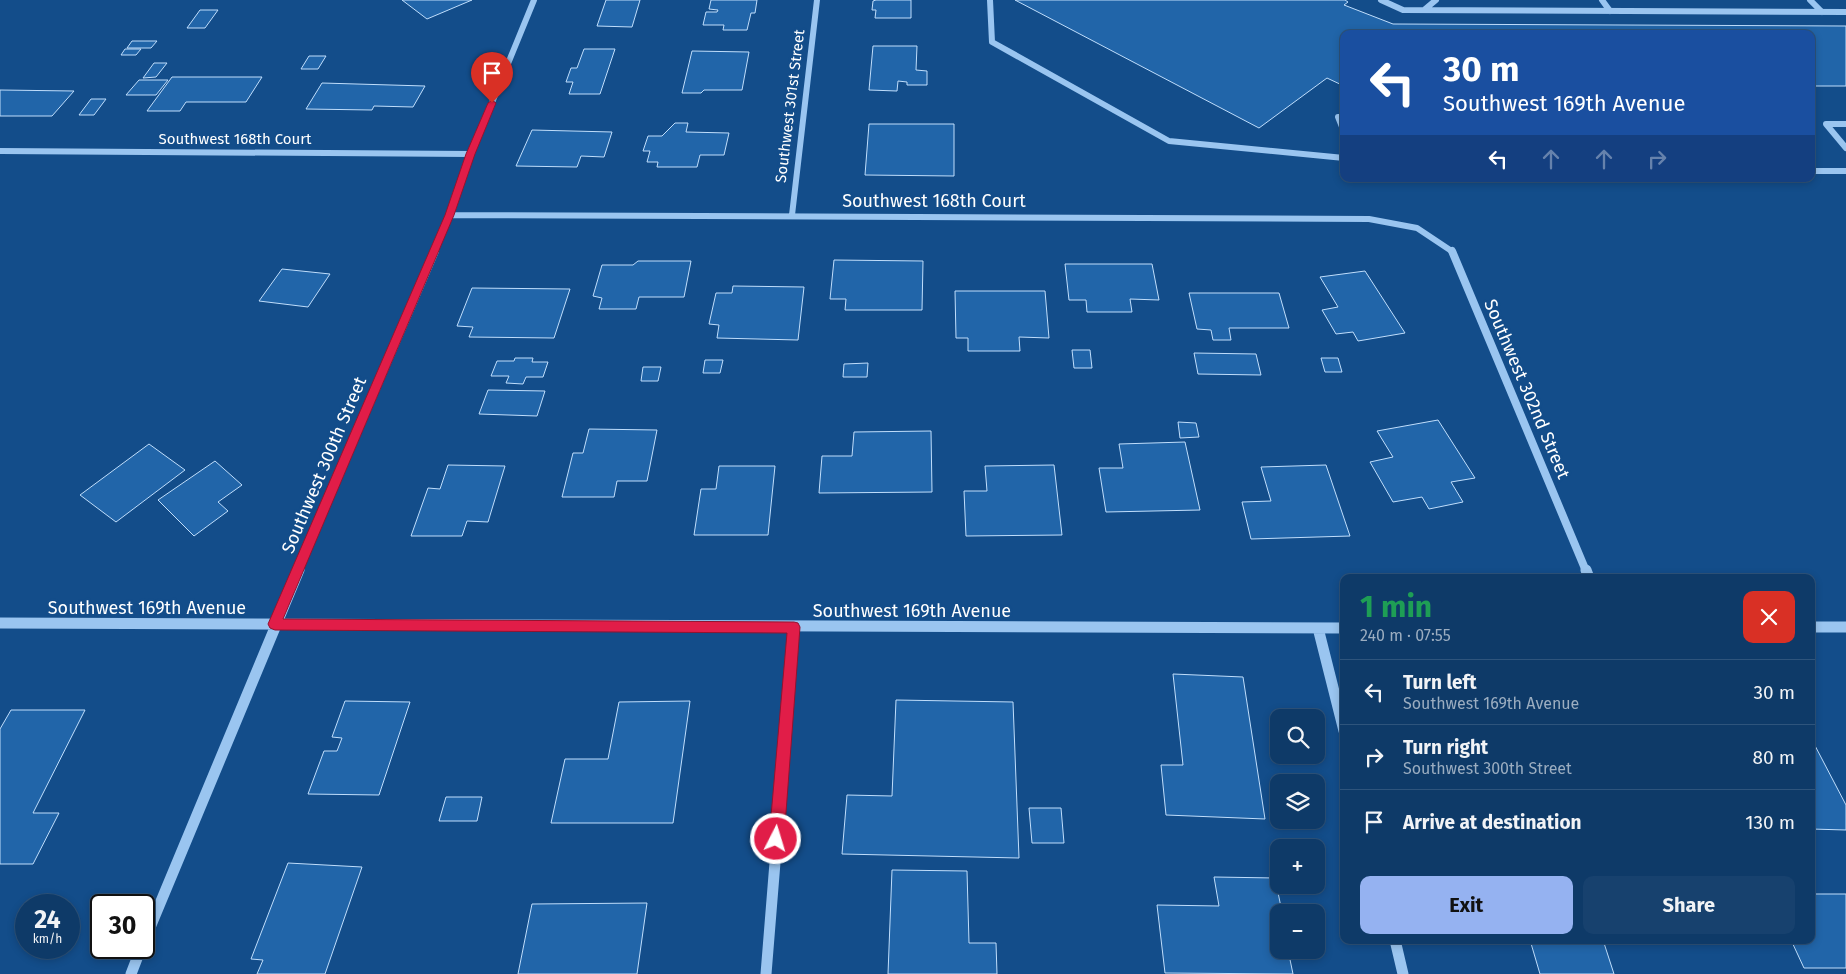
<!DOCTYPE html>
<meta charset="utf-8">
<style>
:root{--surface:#0e3a68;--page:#17416e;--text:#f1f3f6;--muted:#9badc0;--line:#2e547c;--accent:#95b2f1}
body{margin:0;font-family:"Fira Sans",sans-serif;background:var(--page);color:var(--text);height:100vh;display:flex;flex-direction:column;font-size:19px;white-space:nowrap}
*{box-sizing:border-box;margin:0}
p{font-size:16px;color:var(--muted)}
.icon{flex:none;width:28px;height:28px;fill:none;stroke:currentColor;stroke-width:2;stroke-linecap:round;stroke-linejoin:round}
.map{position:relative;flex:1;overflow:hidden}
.sheet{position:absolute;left:1340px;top:574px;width:475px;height:370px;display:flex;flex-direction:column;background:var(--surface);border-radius:10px;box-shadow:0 2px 8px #0003,0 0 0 1px var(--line)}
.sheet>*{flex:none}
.banner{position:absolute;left:1340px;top:30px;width:475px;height:152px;border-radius:10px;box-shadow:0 2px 8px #0003,0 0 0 1px var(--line);background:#1a4fa0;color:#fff;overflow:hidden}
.buttons{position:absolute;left:1270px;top:709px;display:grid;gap:10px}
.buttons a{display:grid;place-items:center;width:55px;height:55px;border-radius:10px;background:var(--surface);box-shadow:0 2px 8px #0003,0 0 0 1px var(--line);font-size:25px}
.speed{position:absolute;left:15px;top:894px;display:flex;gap:10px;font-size:25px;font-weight:700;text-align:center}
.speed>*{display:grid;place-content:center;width:65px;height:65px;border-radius:50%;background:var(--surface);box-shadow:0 2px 8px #0003,0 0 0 1px var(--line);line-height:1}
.speed small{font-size:12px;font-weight:400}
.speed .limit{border:2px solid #111;border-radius:8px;background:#fff;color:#111}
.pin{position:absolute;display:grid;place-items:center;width:42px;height:42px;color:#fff;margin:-51px -21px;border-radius:50% 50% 50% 0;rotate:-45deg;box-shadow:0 0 5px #0007}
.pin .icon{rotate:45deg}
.me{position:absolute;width:55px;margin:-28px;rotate:5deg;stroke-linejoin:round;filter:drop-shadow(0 0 4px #0008)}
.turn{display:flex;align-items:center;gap:18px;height:105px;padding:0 20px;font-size:22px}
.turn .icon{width:65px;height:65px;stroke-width:2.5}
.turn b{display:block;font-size:35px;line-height:42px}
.lanes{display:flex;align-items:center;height:48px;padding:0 20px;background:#0003;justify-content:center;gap:25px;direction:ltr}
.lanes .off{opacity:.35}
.round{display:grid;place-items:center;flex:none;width:52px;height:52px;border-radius:10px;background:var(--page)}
.overview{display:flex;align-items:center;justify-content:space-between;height:85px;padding:0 20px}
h1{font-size:30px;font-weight:700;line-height:38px;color:#1e9e55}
.cta{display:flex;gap:10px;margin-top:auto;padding:10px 20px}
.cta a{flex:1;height:58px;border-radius:10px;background:var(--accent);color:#111;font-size:20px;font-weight:700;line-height:58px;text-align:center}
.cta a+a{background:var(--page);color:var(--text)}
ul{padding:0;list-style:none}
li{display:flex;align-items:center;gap:15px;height:65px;padding:0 20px;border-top:1px solid var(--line)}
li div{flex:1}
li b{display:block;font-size:19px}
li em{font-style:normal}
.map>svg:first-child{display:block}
.building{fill:#2165a9;stroke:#c0defc}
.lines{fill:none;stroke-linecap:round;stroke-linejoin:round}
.minor-far2{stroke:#9ac5f0;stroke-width:6}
.minor-far1{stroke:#9ac5f0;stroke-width:8}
.minor{stroke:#9ac5f0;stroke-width:11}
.route{fill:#e11d48;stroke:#92132f}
.labels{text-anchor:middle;stroke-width:5;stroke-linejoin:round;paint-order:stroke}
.far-street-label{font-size:15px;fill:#fff;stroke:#134d8a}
.street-label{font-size:18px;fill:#fff;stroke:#134d8a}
</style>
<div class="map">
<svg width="1846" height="974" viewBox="0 0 1846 974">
<rect width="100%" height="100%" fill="#134d8a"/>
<path class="building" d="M402 0H472L427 19Z
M606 0H640L632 27 597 26Z
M711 0H757L755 13H751L747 30H723L724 25H703L706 12H717L718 10 709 9Z
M876 0H911V18H875L876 10H872L873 1Z
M1015 0H1345L1348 2 1344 5 1393 24 1846 26V86H1811V34H1344V86L1327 78 1259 128Z
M200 10H218L205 28H187Z
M132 41H157L151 48H127Z
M873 46H917L916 70 927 71V85H907V82L898 81 897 91 869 90Z
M125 49H141L136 55H121Z
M584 49H615L600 94H569L573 82H566L571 68H577Z
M692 51 749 52 742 90H704L701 93H682Z
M309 56H326L318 69H301Z
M154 63H167L156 77 143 78Z
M172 77H262L246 102H186L180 111H147Z
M139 80H168L156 95H126Z
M322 83 425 86 413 107 374 106 372 110 306 109Z
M0 90 74 91 52 116H0Z
M91 99H106L94 115H79Z
M675 123H688L686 132 729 133 724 155H700L697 167H657L658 162H647L650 151H643L648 136H662Z
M869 124H954V176L865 175Z
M532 130 612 132 604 157 581 156 577 167 516 166Z
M834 260 923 261 922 310H845L846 299H830Z
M638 261H691L684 297H639L636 309H599L602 298 593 296 602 265H633Z
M1065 264H1152L1159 300 1130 299 1132 312H1087L1086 300H1069Z
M282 269 330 274 308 307 259 301Z
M1365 271 1405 333 1358 341 1353 332 1336 334 1322 310 1338 307 1320 277Z
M733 286 804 287 798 340 717 338 719 325 709 324 716 293H732Z
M472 288 570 289 554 338 469 337 473 327 457 326Z
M955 291H1045L1049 338 1019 337 1020 351H968V338H956Z
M1189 293H1279L1289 328H1229L1231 340H1213L1211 330 1197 329Z
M1072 350H1090L1092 368H1074Z
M1194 353 1256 354 1261 375 1198 374Z
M515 358H533L532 362H548L543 377H526L523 384 506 383 509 376H491L497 361H514Z
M1321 358H1338L1342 372H1325Z
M705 360H723L720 373H703Z
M868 363 867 377H843L844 364Z
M643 367H661L658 381H641Z
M488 390 545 391 537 416 479 414Z
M1438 420 1475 478 1451 482 1463 502 1429 509 1422 497 1393 502 1370 462 1393 457 1377 431Z
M1178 422 1196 423 1199 437 1180 438Z
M589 429 657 430 647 481H617L614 497H562L573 453H583Z
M931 431 932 492 819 493 822 456H852L854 432Z
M1185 442 1200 510 1106 512 1099 468H1123L1119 444Z
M149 444 185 470 116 522 80 495Z
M215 461 242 485 218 502 228 511 194 536 158 500Z
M448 465 505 466 488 522 467 521 462 536H411L428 488 440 489Z
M1054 465 1062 535 966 536 964 491H987L985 466Z
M1326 465 1350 536 1251 539 1242 502 1271 501 1261 467Z
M719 466H775L768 535H694L701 489H716Z
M1173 674 1243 677 1265 819 1166 815 1161 765H1183Z
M896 700 1013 702 1019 858 842 854 847 795 892 796Z
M345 701 410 702 379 795 308 794 324 751H337L342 738 332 737Z
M690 701 673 823H551L565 759H608L619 702Z
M11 710H85L33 813H59L33 864H0V729Z
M1811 738 1846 805V830L1811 829Z
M446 797H482L477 821H439Z
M1029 808H1061L1064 843H1032Z
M288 863 362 867 325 974H257L263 960 251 959Z
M892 870 967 871 969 943H996L997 974H888Z
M1214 877 1275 878 1282 912H1279V950H1288L1293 974 1165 973 1157 905 1219 906Z
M1811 894H1846V968H1804L1791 940H1811Z
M647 903 637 974H518L532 904Z
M1530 940H1603L1614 974H1540Z"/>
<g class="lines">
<path class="minor-far2" d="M990 0 992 42 1169 141 1344 158
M1381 0 1403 10 1846 12
M1602 0 1610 11
M1810 0 1822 12
M1424 10 1436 0
M1344 117H1338L1344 132
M1846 124H1826L1846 148
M0 151 471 154
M1811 171H1846
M450 215 1369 219 1417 228 1453 252
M792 215 817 0
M434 252 450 215 471 154 534 0"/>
<path class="minor-far1" d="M1452 251 1586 571
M298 571 435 251"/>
<path class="minor" d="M1586 570 1589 578
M0 623 1344 628
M1811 627H1846
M1318 628 1344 731
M1395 940 1403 974
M144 942 299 570
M131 974 141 948
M766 974 794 627"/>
</g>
<path class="route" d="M492 100 496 103 475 154 454 215 283 619 794 622 798 623 800 627 784 839 782 844 776 846 771 844 769 839 787 633 275 630 270 628 268 624 445 215 466 154 488 103Z"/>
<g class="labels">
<g class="far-street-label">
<text transform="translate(790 106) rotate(-83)" y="5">Southwest 301st Street</text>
<text x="235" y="144">Southwest 168th Court</text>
</g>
<g class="street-label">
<text x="934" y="207">Southwest 168th Court</text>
<text transform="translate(1527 389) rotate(67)" y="6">Southwest 302nd Street</text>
<text transform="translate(324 465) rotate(-67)" y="6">Southwest 300th Street</text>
<text x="147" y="614">Southwest 169th Avenue</text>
<text x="912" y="617">Southwest 169th Avenue</text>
</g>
</g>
</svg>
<div class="buttons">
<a><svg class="icon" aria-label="search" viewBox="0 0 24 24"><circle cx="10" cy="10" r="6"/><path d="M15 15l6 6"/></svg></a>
<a><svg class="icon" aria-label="layers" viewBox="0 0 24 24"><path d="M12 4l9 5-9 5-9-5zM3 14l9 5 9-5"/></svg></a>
<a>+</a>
<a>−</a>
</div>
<div class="speed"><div>24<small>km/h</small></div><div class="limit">30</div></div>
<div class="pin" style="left:492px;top:103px;background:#d93025"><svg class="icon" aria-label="arrive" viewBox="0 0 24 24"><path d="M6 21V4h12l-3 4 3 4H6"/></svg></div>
<svg class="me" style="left:776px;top:839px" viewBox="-20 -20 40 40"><circle r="17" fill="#e11d48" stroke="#fff" stroke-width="3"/><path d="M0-11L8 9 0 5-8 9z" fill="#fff"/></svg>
<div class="banner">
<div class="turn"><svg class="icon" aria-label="left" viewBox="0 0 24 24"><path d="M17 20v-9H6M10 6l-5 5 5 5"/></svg><div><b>30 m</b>Southwest 169th Avenue</div></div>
<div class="lanes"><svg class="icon" aria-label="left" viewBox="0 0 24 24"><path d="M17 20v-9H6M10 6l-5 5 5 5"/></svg><svg class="icon off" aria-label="ahead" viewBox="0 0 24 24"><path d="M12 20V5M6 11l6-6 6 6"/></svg><svg class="icon off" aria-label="ahead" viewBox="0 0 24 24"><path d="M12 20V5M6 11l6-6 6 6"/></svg><svg class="icon off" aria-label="right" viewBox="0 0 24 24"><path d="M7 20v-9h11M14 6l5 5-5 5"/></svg></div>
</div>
<section class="sheet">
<div class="overview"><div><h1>1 min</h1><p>240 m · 07:55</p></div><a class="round" style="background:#d93025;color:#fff"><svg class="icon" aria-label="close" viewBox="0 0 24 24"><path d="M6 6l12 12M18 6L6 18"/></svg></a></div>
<ul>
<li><svg class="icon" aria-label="left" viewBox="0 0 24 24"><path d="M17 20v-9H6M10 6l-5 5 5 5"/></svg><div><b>Turn left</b><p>Southwest 169th Avenue</p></div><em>30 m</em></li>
<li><svg class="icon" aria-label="right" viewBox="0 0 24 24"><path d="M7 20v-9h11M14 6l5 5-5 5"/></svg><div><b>Turn right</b><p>Southwest 300th Street</p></div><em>80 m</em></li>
<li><svg class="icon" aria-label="arrive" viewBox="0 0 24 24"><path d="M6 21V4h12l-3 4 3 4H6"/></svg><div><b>Arrive at destination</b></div><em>130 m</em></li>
</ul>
<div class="cta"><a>Exit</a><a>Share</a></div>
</section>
</div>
